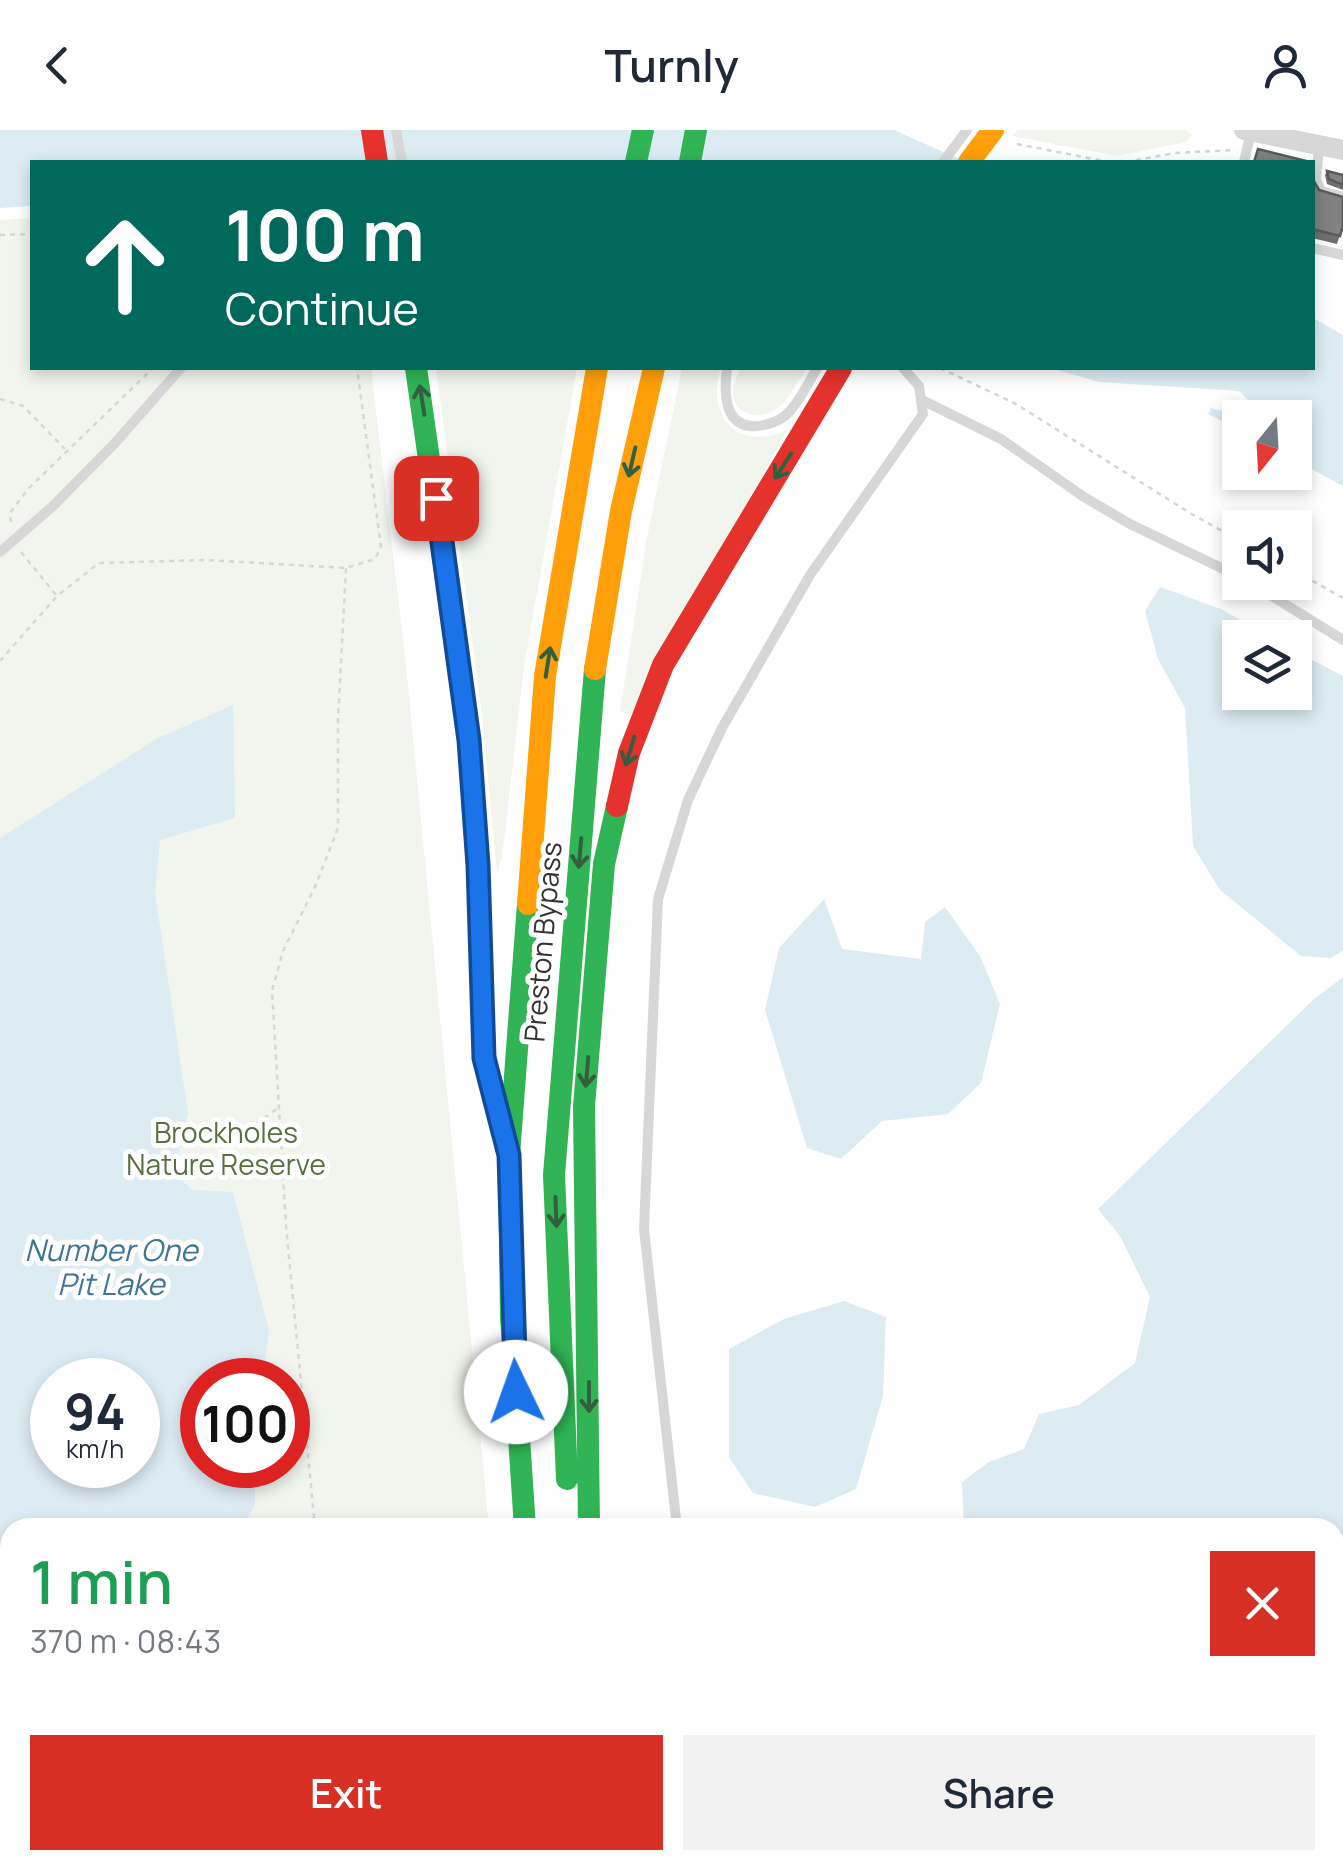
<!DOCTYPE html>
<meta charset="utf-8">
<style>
:root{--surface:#fff;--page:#f2f2f3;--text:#1f2937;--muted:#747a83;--accent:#d93025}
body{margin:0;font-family:Manrope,sans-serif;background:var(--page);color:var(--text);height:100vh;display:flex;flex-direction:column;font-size:38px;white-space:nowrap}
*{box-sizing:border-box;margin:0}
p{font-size:32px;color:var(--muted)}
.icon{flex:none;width:55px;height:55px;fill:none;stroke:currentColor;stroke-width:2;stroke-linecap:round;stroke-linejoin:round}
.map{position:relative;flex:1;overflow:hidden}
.details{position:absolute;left:0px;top:1388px;width:1345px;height:352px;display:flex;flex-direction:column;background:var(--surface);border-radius:30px 30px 0 0;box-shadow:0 5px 15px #0003}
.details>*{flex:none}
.banner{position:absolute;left:30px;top:30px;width:1285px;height:210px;border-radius:0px;box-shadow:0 5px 15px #0003;background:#00695c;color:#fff;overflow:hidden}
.needle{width:65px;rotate:198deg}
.buttons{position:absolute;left:1222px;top:270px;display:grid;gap:20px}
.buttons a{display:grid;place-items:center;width:90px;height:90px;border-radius:0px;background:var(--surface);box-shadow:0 5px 15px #0003;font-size:50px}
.speed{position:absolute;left:30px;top:1228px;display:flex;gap:20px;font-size:50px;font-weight:700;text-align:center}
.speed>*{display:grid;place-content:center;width:130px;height:130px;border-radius:50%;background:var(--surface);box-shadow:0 5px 15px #0003;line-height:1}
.speed small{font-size:25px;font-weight:400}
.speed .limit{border:15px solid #d22;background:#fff;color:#111}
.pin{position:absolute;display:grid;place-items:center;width:85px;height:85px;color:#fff;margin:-42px;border-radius:20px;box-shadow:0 5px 15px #0006}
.me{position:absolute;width:110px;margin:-55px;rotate:357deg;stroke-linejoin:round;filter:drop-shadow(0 0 8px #0008)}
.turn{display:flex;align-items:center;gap:35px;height:210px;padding:0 30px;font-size:45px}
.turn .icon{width:130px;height:130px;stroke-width:2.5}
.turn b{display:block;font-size:70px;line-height:85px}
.round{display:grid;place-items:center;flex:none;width:105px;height:105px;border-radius:0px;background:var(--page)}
.headline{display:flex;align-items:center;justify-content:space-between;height:170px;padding:0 30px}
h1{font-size:60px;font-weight:600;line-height:75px;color:#1e9e55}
.primary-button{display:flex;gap:20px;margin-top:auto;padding:20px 30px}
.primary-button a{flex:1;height:115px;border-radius:0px;background:var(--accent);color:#fff;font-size:40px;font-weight:600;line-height:115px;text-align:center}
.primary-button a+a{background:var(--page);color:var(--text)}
header{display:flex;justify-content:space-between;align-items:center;height:130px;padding:0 30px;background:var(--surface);font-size:45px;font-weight:600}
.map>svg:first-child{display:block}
.green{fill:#f1f5ed;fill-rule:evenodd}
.water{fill:#ddebf3;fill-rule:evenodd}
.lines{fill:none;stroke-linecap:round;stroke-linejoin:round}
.path{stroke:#d6d6d6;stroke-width:2.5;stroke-dasharray:5 5;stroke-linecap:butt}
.lane{stroke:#d7d7d7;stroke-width:10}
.street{stroke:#d7d7d7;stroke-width:20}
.fast{stroke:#30b455;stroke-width:22}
.slow{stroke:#ff9f0a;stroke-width:22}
.jam{stroke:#e5322d;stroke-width:22}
.slow-bridge{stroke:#ff9f0a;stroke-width:22}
.wall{fill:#6f6f6f}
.building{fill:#818181;stroke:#5a5a5a;stroke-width:2.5}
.oneway{stroke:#32603f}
.route-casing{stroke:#114b97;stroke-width:25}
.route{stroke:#1a73e8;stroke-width:18}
.labels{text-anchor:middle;stroke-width:10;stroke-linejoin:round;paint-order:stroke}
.street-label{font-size:28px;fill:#333;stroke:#fff}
.park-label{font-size:28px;fill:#56703f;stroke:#fff}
.water-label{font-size:30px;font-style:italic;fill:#3f7597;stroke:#fff}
</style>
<header><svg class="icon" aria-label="back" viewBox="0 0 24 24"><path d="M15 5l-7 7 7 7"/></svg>Turnly<svg class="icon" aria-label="person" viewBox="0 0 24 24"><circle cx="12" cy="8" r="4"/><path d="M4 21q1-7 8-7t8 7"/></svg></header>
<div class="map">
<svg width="1343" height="1738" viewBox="0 0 1343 1738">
<rect width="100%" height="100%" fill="#fff"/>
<path class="green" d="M1018 0H1186L1192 5 1186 12 1117 26 1012 6Z
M32 88V238H371L406 535 489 1397 10 1398V1730H522V1738H0V90ZM52 1250H138V1335H52ZM202 1250H288V1335H202Z
M436 238H577L524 537 502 727 497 743 482 585Z
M682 238H721C705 287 738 322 787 300L631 585 620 581 647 408Z
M740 238H807C799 250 791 266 779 277 763 291 732 287 733 261 733 254 738 244 740 238Z"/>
<path class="water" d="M0 0H894L966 32H32V76L0 78Z
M1313 188 1343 205V356L1295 330V288H1240V300L1208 284 1211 278 1229 283H1261L1239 261 1099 252 1051 238H1312Z
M1160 457 1221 479 1271 507 1240 508V562H1295V521L1343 546V821L1330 828 1301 826 1220 760 1193 716 1185 578 1158 529 1145 481Z
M233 575 235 688 160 710 155 763 188 983 175 1043 192 1060 233 1062 269 1201 262 1250H202V1335H255V1375L243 1397 10 1398V1703L0 1704V708L158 608ZM138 1250V1335H52V1250Z
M824 769 842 819 921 829 925 792 945 777 980 826 1000 874 981 953 948 984 882 991 841 1029 807 1018 765 880 779 818Z
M1343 847V1738H1213L1208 1730H1335V1398L964 1397 962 1352 989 1332 1024 1319 1039 1284 1079 1275 1135 1233 1150 1167 1120 1106 1098 1079 1313 870Z
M844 1171 886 1187 883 1266 856 1359 815 1377 753 1363 729 1327V1219L784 1189Z"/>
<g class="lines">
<path class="path" d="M1017 14 1109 32
M1126 32 1175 23 1234 20
M1330 42 1343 45
M0 105 32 104
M940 238 1016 274 1190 383 1240 411
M0 269 23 276 65 319
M11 392 10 383 29 358 153 238
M21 422 57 466
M1295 441 1343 468
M0 531 57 466 99 433 206 430 346 438 375 429 381 417 357 238
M256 994 278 978
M315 1398 286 1096 272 861 283 821 315 757 338 698V590L346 438
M370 1730 374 1738"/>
<path class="lane" d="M396 0 402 32
M1319 16 1316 50 1321 61 1343 67
M943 32 967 0
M1244 32 1251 2
M1312 118 1343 125
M727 238C724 262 723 299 758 296 767 295 780 291 787 284 799 273 809 252 817 238
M924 271 1001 309 1084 367 1130 394 1240 447
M0 422 53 376 115 313 181 238
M1249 452 1343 510
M677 1398 644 1099 658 769 688 670 722 598 810 445 923 284 919 256 903 238"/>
<path class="street" d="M1244 0 1343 20"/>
<path class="fast" d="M636 32 643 0
M690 32 696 0
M416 238 469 610 478 735 485 927 501 995
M567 1349 554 1045 595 539
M525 1398 511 1187 509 1025 528 774
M589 1398 584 976 604 734 617 676
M572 1730 573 1738"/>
<path class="slow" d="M595 539 621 381 654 238
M528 774 545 546 597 238"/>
<path class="jam" d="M372 0 377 32
M617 676 629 623 663 535 841 238
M612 1730 614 1738"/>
<path class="slow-bridge" d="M969 32 993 0"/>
</g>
<path class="wall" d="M1327 41 1343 45V60L1327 54 1325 45Z
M1312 48 1343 96 1337 114 1312 108Z"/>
<path class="building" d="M1258 19 1310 32H1254Z
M1327 41 1343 45V55L1329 49Z
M1312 48 1319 60 1343 67V96L1340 106 1312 99Z"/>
<defs><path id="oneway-shaft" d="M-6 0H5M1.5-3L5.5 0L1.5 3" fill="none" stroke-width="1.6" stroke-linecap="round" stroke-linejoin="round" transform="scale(2.5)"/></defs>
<g class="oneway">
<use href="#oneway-shaft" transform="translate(422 270) rotate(-99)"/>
<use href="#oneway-shaft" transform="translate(632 332) rotate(103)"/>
<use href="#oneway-shaft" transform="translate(783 336) rotate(123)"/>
<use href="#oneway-shaft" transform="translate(548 532) rotate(-81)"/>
<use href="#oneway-shaft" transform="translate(630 621) rotate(107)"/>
<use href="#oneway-shaft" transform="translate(580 723) rotate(95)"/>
<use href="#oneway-shaft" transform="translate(587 942) rotate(95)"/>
<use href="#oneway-shaft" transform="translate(556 1082) rotate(88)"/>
<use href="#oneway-shaft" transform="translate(589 1267) rotate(90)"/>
</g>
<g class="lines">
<g class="route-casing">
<path id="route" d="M436 368 469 610 478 735 484 928 509 1025 516 1262"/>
</g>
<use href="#route" class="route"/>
</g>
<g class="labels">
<g class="street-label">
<text transform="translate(543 812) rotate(-85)" y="10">Preston Bypass</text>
</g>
<g class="park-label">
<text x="226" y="1013">Brockholes<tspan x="226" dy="32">Nature Reserve</tspan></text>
</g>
<g class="water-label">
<text x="111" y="1131">Number One<tspan x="111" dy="34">Pit Lake</tspan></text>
</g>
</g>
</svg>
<div class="buttons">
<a><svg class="needle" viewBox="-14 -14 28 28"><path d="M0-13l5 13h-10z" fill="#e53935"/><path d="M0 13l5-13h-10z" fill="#747a83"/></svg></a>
<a><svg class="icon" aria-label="sound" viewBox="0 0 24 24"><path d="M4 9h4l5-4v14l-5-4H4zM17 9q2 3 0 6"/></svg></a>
<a><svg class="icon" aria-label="layers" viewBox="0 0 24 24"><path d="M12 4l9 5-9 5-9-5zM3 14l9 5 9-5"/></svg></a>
</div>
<div class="speed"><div>94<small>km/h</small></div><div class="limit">100</div></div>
<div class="pin" style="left:436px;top:368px;background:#d93025"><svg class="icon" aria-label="arrive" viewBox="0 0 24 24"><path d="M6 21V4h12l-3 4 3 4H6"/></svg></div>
<svg class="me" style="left:516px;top:1262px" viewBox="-20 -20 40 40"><circle r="19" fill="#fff"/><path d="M0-13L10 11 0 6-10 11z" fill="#1a73e8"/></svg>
<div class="banner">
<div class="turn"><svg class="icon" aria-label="ahead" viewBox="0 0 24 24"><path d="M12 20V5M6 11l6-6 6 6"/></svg><div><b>100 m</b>Continue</div></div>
</div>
<section class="details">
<div class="headline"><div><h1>1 min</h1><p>370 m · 08:43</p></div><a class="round" style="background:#d93025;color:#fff"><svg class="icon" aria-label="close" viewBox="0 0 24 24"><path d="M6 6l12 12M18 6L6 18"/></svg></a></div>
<div class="primary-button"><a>Exit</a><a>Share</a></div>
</section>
</div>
